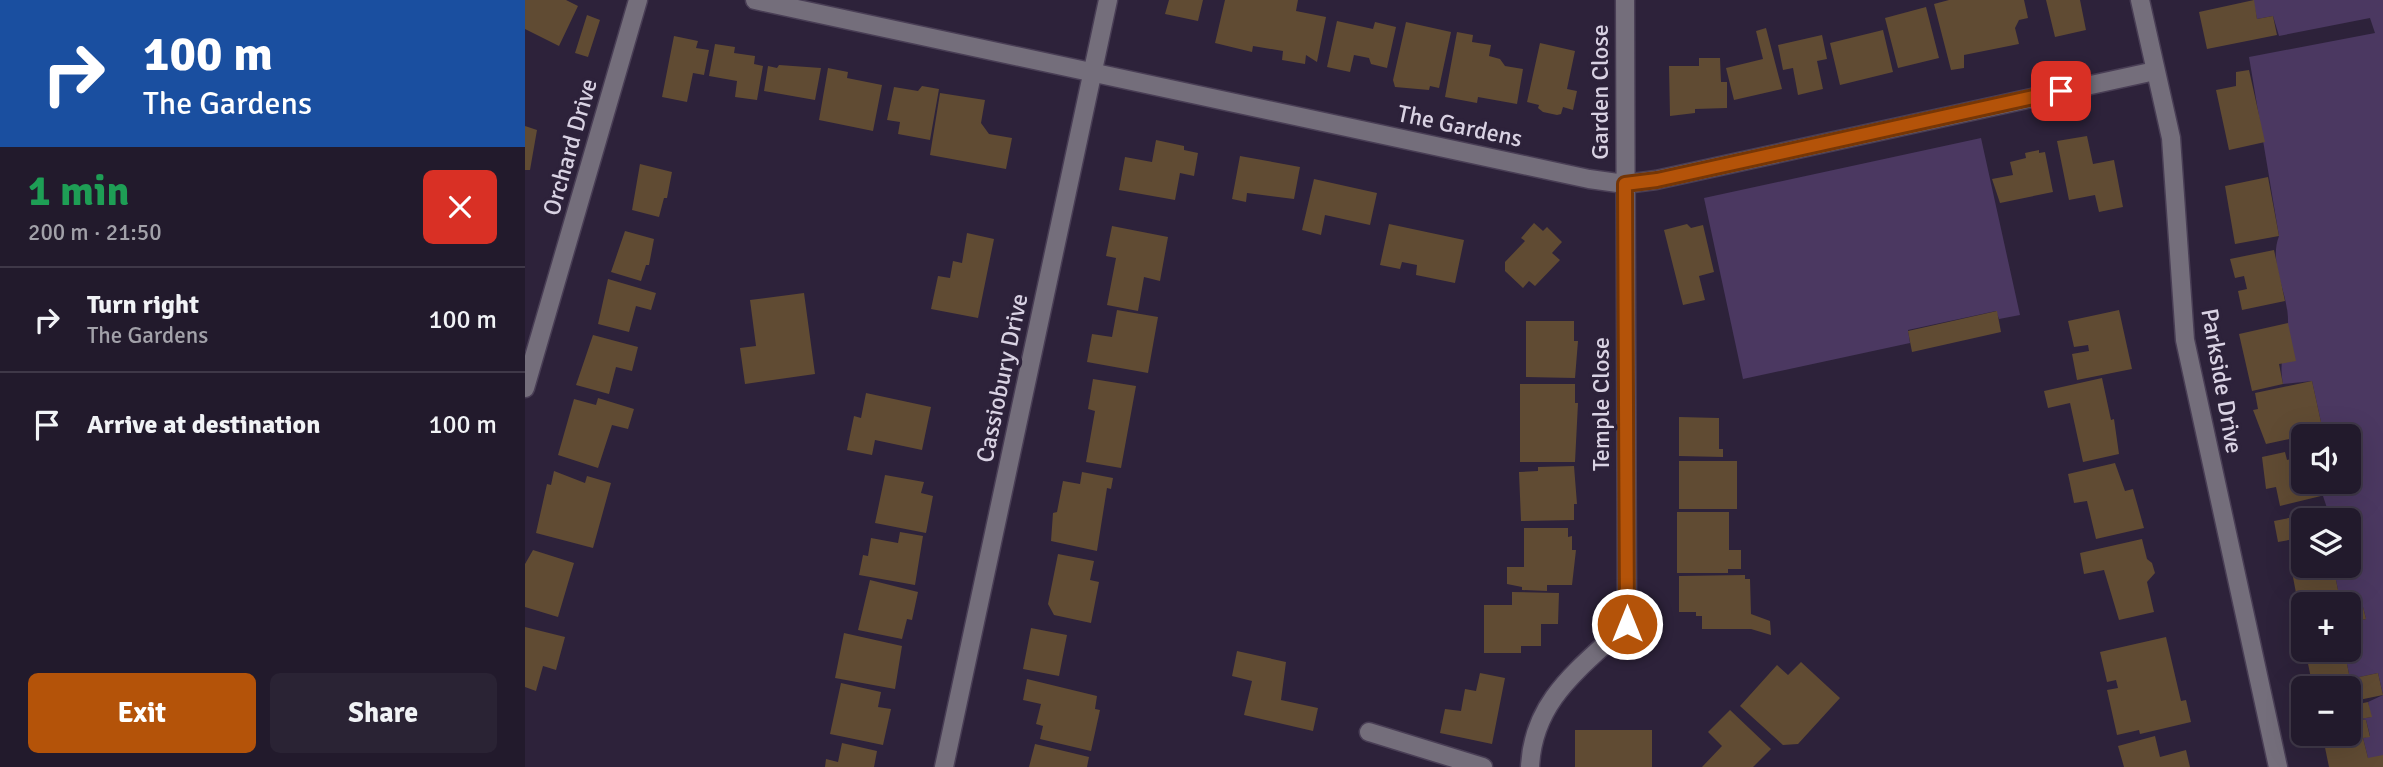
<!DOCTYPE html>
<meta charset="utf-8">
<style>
:root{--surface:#221a2c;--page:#2a2334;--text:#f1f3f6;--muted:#a2a1a9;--line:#3f3848;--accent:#b45309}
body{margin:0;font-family:Signika,sans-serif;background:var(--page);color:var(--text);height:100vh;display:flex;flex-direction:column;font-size:26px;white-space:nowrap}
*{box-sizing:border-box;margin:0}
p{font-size:23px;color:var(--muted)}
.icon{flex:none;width:38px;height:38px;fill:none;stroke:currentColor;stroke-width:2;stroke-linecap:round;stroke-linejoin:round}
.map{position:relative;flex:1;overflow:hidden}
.side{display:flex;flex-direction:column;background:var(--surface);width:525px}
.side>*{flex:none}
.banner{background:#1a4fa0;color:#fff;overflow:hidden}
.tools{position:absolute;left:1766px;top:424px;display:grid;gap:14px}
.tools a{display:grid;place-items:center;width:70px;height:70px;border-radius:10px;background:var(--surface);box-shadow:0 7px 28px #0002,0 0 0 2px var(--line);font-size:35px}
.pin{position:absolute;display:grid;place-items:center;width:60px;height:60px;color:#fff;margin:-30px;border-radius:14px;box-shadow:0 4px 10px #0006}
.me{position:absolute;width:77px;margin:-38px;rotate:0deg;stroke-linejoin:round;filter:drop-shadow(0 0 5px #0008)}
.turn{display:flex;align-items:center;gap:24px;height:147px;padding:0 28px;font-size:32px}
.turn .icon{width:91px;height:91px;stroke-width:2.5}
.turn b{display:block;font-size:49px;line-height:60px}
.round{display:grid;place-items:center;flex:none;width:74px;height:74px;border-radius:10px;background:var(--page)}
.summary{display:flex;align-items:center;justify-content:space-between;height:119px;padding:0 28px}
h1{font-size:42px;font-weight:800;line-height:52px;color:#1e9e55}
.cta{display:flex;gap:14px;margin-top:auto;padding:14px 28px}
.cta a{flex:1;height:80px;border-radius:10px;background:var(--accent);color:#fff;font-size:28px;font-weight:800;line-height:80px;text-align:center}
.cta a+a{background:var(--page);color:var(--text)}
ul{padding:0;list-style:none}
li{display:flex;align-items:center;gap:21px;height:105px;padding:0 28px;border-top:2px solid var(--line)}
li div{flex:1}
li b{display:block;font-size:26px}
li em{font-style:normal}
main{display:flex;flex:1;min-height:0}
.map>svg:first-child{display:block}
.green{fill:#4b3861}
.building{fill:#604b33}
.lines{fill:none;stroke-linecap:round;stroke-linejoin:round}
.minor-casing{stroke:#493e55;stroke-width:21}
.minor{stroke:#746e7b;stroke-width:18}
.route-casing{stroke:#753606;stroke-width:18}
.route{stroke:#b45309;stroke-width:12}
.labels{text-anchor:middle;stroke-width:7;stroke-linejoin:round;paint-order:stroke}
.street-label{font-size:24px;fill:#d9d2e3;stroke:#2d223a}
</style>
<main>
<section class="side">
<div class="banner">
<div class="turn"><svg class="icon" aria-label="right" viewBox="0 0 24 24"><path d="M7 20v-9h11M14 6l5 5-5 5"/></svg><div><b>100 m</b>The Gardens</div></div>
</div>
<div class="summary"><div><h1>1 min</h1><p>200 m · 21:50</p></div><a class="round" style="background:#d93025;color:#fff"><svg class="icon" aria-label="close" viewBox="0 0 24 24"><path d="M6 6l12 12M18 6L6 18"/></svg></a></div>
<ul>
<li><svg class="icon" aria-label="right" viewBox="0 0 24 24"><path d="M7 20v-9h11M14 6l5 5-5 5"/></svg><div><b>Turn right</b><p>The Gardens</p></div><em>100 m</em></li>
<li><svg class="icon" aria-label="arrive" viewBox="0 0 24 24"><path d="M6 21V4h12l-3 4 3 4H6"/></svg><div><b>Arrive at destination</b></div><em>100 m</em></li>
</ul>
<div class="cta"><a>Exit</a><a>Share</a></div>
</section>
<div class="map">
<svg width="1858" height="767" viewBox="0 0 1858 767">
<rect width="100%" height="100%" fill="#2d223a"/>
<path class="green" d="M1728 0H1858V758H1843L1838 738 1845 736 1841 720 1835 719 1846 717 1843 702 1858 695 1853 673 1825 679 1819 649H1824V623L1841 619 1837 603 1814 595 1808 565H1824V520H1806L1793 481H1824V436H1799L1787 381 1758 384C1753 358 1762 347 1763 323 1764 293 1743 265 1754 236L1724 57 1850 33 1845 18 1754 36 1748 16 1732 19Z
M1456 138 1495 315 1474 319 1471 311 1383 330 1385 343 1218 379 1179 198Z"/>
<path class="building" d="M0 0H41L53 6 34 46 0 29Z
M644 0H678L673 21 640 14Z
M700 0H773L771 11 801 17 792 62 781 55 780 64 757 60 758 51 728 46 727 52 690 43Z
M1424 0H1499L1503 18 1494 20 1490 28 1494 44 1439 55V68L1426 70 1409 4Z
M1521 0H1555L1561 30 1530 37Z
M1729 0 1732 19 1748 16 1752 35 1682 49 1674 12Z
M1401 7 1414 58 1373 68 1360 18Z
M62 15 75 20 63 57 50 53Z
M812 21 848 29 850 22 871 27 862 68 846 64 844 58 829 55 825 72 802 67Z
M881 22 926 32 914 88 905 86 904 90 870 87 868 80Z
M1241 28 1257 89 1209 100 1201 68 1238 59 1231 31Z
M1358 30 1368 72 1315 85 1305 43Z
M932 32 948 35 947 42 966 45 964 56 975 59 980 66 998 69 992 104 953 97 952 103 920 97Z
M1297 35 1302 59 1292 61 1298 89 1273 95 1268 68 1258 70 1253 45Z
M149 36 173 41 171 48 184 50 179 75 168 73 162 102 137 97Z
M1015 43 1050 51 1042 89 1052 91 1048 110 1038 107 1036 114 1032 115 1018 112 1013 108 1014 105 1002 102Z
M190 44 210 47 209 53 230 56 229 64 238 66 232 100 210 97 212 81 184 76Z
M1174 58H1195L1196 82H1202V108L1170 109V113L1145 116 1144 66H1174Z
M254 65 296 68 290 100 239 91 243 66 252 68Z
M303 68 323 72 322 78 357 85 348 131 294 120Z
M1724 70 1740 142 1704 150 1691 90 1711 86V72Z
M397 86 414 89 405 140 373 134 375 122 362 120 369 87 393 91Z
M415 93 460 100 456 123 464 134 487 138 481 169 405 155Z
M0 126 12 130 5 170H0Z
M1562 136 1568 164 1589 160 1598 207 1574 212 1570 195 1544 200 1532 141Z
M631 140 659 146V150L673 153 669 176 655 173 650 200 594 190 600 157 627 162Z
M1514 150V153L1520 152 1528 192 1475 203 1467 179 1488 175 1485 162 1501 158 1500 153Z
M715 156 775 167 769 199 722 193 721 202 707 199Z
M115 164 147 172 142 198H139L134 217 107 210Z
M1743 177 1754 236 1710 244 1700 186Z
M789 179 852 193 845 225 800 215 796 235 777 230Z
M1009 223 1018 231 1022 227 1037 242 1027 253 1035 260 1010 286 1004 281 998 288 980 271V262L1000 241 996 238Z
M864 224 939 240 930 283 891 275 892 265 877 262 875 269 855 265Z
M1162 224 1166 228 1178 225 1189 272 1174 276 1180 300 1158 305 1139 230Z
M587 226 643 237 635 281 619 277 613 311 582 305 591 258 581 256Z
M100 231 129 239 124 265H121L116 281 86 272Z
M442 233 469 239 453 318 406 309 413 276 425 278 428 261 437 263Z
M1749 250 1760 301 1717 310 1713 291 1722 289 1719 276 1710 278 1705 259Z
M83 279 131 293 126 310 111 306 104 332 73 324Z
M279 293 290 374 220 384 215 348 231 346 225 300Z
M592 310 633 317 623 373 562 362 567 334 587 337Z
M1594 310 1607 369 1552 380 1547 354 1564 351 1563 345 1549 347 1543 321Z
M1472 311 1476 332 1387 352 1383 331Z
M1001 321H1049V341H1053L1050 378 1001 377Z
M1763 323 1771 361 1754 364 1758 384 1727 391 1714 334Z
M68 335 113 347 107 371 91 367 84 394 51 385Z
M1577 378 1586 420 1589 419 1594 454 1558 462 1545 403 1523 408 1519 391Z
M568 379 611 386 596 468 561 462 570 411 563 409Z
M1787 381 1799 436H1778L1741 444 1728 410 1733 409 1730 393Z
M995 384H1050V403H1053L1050 462H995Z
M341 393 406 407 397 450 350 440 347 455 322 450 329 416 336 418Z
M73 398 109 409 103 429 87 425 73 468 33 455 49 399 71 405Z
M1154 417 1194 418V449H1198V457L1154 456Z
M1760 452 1762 460 1778 456V481H1793L1796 496 1755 506 1751 487 1741 489 1737 457Z
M1154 461H1212V509H1154Z
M1590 463 1600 491 1608 489 1619 528 1571 539 1562 501 1549 503 1543 474Z
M1049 466 1052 504H1049V520L996 521 994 472 1013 471V467Z
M29 471 60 483 62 476 86 483 68 548 11 533 22 484 26 485Z
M557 472 588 478 586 489 582 488 572 551 526 541 528 513 532 512 538 481 555 484Z
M360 475 399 482 396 493 408 496 401 533 350 523Z
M1804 510 1806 520H1778V565H1808L1814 595 1784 601 1781 591 1771 593 1764 556 1771 555 1769 539 1753 542 1749 521Z
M1152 512H1204V550H1216V569H1203V573H1152Z
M999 528H1043V537L1047 536V550H1051L1047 585H1022V591L997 590V587L982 584V567H999Z
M375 532 398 536 390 585 334 575 338 555 343 556 346 538 373 543Z
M1617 539 1622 559 1627 563 1630 573 1622 582 1629 612 1594 620 1579 570 1559 574 1555 553Z
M8 550 49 563 33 617 0 607V564Z
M533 554 569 561 565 580 574 582 566 623 529 615 523 604Z
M1220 575V579H1225L1226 614 1245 621 1246 635 1226 629H1177V616H1171V612H1154V576Z
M345 580 393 592 387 620 382 619 377 639 333 630Z
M987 592 1034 593 1033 624H1016V646H996V653H959V605H987Z
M1837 603 1841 619 1824 623V605Z
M0 627 40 637 31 670 18 666 11 691 0 687Z
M506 628 542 635 534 676 498 669Z
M319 633 377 646 370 689 310 678Z
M1641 637 1656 701 1661 700 1666 722 1615 734 1614 730 1592 735 1582 690 1593 688 1591 680 1582 682 1575 652Z
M1780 649H1819L1825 679 1853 673 1858 695 1824 702V688H1788Z
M712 651 761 662 756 700 793 708 788 731 719 715 727 681 707 676Z
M1276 662 1315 698 1273 744 1258 745 1215 706 1252 665 1263 675Z
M955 673 980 678 967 744 915 733 920 709 936 711 940 689 951 691Z
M502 679 572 696 570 709 575 710 566 751 515 739 518 726 511 724 516 704 498 700Z
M316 683 356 692 353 707 366 709 358 745 305 734Z
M1843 702 1847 717 1835 719 1841 720 1845 737 1838 738 1843 758 1858 755V767H1804L1797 733H1824V706Z
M1205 710 1246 749 1228 767H1177L1197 746 1183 732Z
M1050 730H1127V767H1050Z
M1630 736 1635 757 1661 750 1665 767H1599L1593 746Z
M317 743 352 751 349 767H300L301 759 313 762Z
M510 744 564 757 562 767H504Z"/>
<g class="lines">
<g class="minor-casing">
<path id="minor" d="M230 0 1064 179 1100 184 1131 180 1630 71
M1615 0 1646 138 1660 340 1753 767
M0 388 113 0
M844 732 958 767
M419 767 583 0
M1005 767C1008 699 1056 668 1102 624L1100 0"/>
</g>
<use href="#minor" class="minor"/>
</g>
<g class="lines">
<g class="route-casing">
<path id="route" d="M1102 624 1100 184 1132 180 1536 91"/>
</g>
<use href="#route" class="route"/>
</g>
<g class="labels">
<g class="street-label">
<text transform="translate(1075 92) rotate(-90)" y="8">Garden Close</text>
<text transform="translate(935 126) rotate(12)" y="8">The Gardens</text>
<text transform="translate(45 147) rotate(-74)" y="8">Orchard Drive</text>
<text transform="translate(477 378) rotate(-78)" y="8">Cassiobury Drive</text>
<text transform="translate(1697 381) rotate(80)" y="8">Parkside Drive</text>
<text transform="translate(1076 404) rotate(-90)" y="8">Temple Close</text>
</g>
</g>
</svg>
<div class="tools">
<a><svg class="icon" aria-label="sound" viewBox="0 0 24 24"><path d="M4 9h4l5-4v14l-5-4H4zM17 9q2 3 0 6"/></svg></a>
<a><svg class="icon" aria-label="layers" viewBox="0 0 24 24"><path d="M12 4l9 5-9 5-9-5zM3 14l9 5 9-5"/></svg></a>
<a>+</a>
<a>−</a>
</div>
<div class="pin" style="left:1536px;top:91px;background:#d93025"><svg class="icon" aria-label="arrive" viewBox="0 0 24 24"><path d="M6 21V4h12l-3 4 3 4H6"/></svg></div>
<svg class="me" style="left:1102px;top:624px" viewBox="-20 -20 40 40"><circle r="17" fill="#b45309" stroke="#fff" stroke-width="3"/><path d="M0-11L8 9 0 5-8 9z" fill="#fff"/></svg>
</div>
</main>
